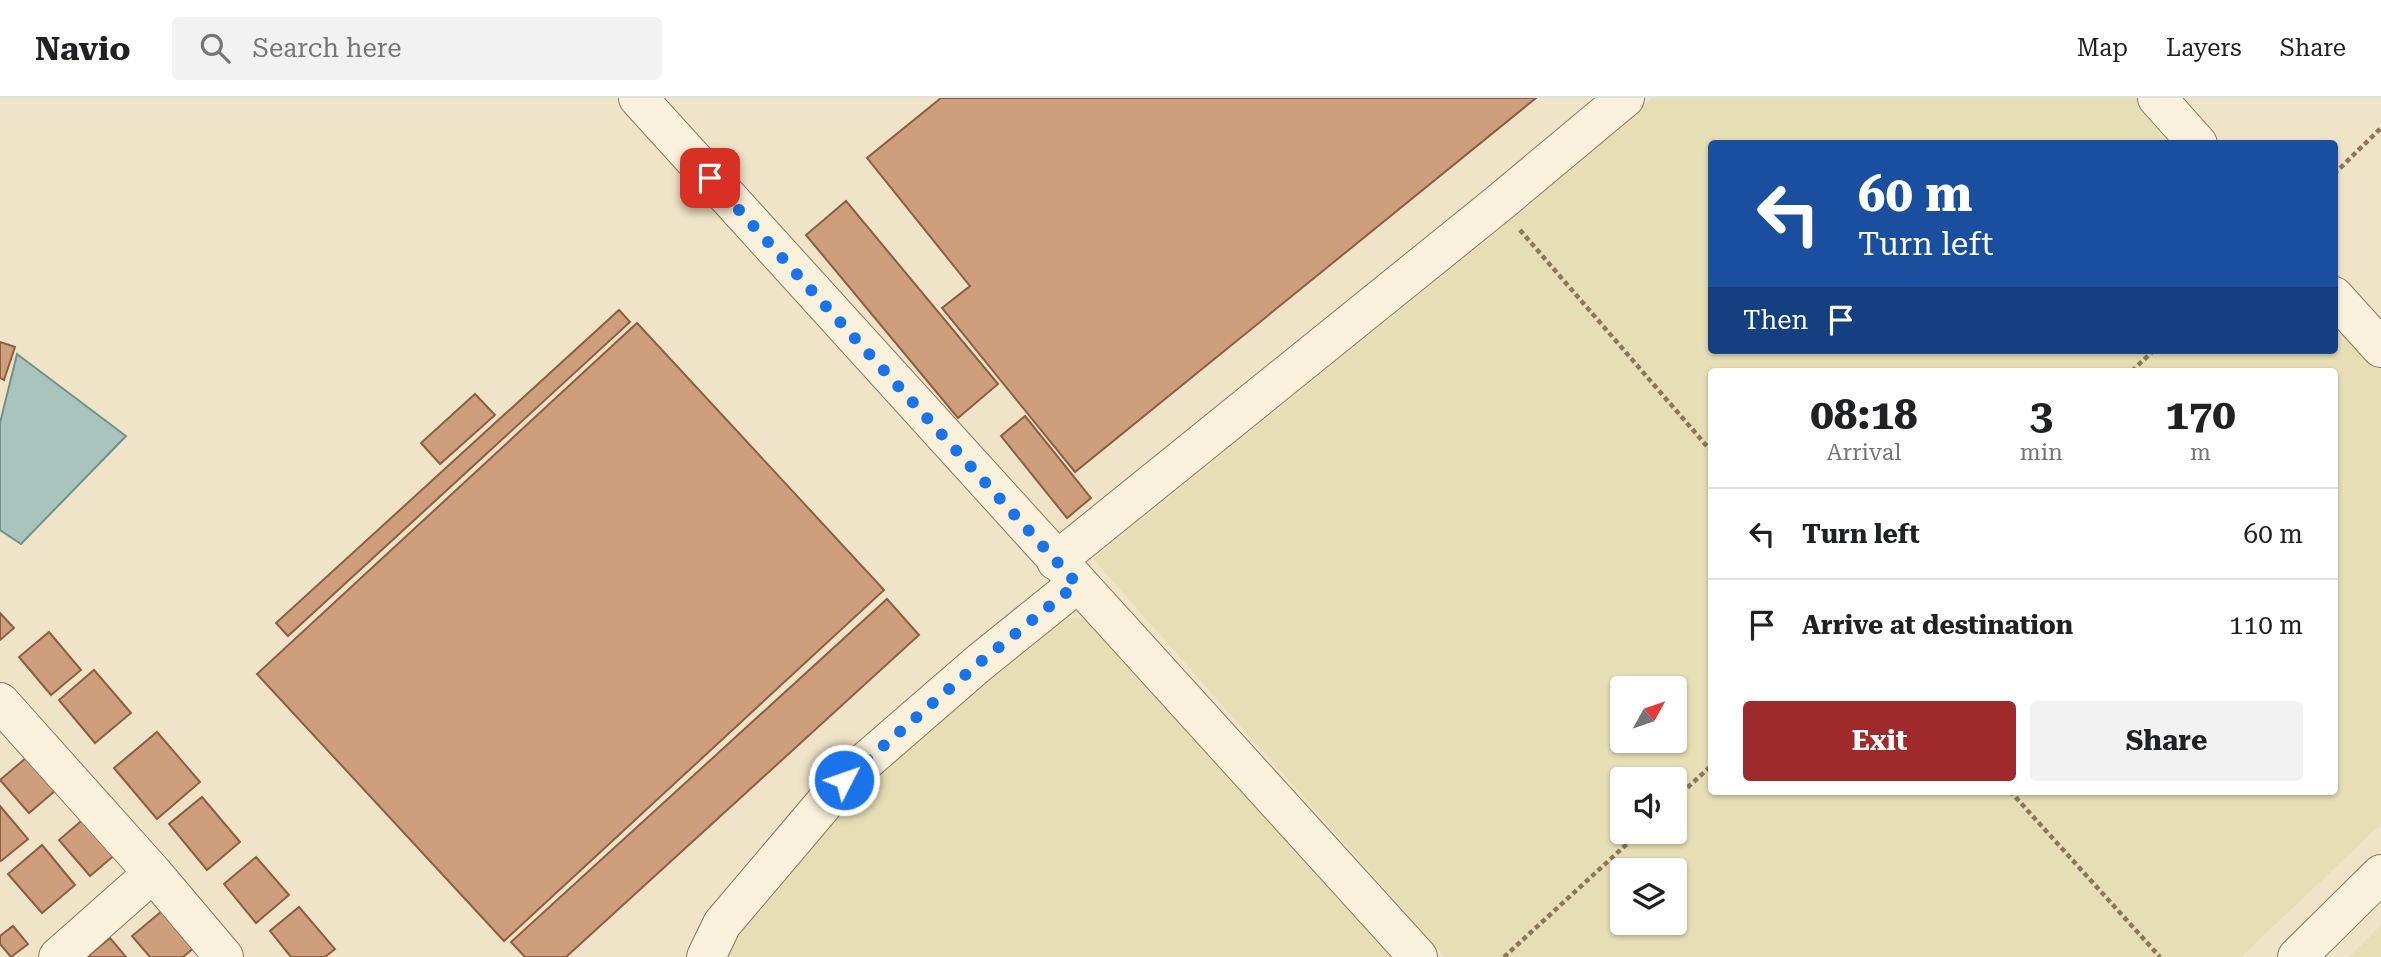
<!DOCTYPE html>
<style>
:root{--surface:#fff;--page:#f2f2f2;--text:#202124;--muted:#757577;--line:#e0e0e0;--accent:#9e2a2b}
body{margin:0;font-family:"Roboto Serif",serif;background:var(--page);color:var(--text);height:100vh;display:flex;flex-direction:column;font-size:26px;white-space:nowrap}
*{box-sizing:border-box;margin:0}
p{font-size:23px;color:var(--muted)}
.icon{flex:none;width:38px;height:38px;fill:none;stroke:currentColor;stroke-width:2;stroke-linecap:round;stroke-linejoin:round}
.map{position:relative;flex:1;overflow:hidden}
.details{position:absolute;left:1708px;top:270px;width:630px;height:427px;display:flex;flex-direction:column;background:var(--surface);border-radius:7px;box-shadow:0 2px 5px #0004}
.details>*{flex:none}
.banner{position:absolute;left:1708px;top:42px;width:630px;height:214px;border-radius:7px;box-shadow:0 2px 5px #0004;background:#1a4fa0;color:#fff;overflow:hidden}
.needle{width:46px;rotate:50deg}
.buttons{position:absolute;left:1610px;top:578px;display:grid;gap:14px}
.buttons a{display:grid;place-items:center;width:77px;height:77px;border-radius:7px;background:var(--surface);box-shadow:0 2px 5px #0004;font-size:35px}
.pin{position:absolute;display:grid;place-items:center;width:60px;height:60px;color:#fff;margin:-30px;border-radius:14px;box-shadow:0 4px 10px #0006}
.me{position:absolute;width:77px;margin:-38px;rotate:49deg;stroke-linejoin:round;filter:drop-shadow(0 0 5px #0008)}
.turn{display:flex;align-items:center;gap:24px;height:147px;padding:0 35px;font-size:32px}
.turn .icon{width:91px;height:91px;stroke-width:2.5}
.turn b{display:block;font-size:49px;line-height:60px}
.then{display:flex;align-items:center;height:66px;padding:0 35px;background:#0003;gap:14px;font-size:26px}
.eta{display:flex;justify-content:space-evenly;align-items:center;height:119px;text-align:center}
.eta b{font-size:42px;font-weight:700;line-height:49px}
.cta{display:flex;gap:14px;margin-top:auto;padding:14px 35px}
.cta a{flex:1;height:80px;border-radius:7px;background:var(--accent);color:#fff;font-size:28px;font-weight:700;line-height:80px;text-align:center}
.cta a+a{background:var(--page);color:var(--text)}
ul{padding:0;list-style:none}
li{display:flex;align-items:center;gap:21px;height:91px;padding:0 35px;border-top:2px solid var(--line)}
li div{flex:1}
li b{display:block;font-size:26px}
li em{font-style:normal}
header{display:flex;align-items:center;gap:42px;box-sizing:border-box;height:98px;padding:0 35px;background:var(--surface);border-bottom:2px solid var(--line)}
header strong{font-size:33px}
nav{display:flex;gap:38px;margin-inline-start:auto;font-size:24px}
.search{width:490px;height:63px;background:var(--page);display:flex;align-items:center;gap:18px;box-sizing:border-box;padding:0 24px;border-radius:7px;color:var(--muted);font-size:26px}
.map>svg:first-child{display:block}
.farmland{fill:#e6deb5;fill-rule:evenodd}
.water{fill:#a9c4bc;stroke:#6f938a;stroke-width:2}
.building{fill:#cf9f7d;stroke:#8d5f41;stroke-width:2}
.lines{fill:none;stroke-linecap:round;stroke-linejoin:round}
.minor-casing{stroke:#8d765c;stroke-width:40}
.tertiary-casing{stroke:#8d765c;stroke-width:40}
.path{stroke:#8d765c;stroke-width:4.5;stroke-dasharray:5 3.5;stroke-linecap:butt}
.minor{stroke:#faf1dc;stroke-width:38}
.tertiary{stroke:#faf1dc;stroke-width:38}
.route{stroke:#1a73e8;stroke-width:12;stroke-dasharray:0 21.6}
</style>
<header>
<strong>Navio</strong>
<div class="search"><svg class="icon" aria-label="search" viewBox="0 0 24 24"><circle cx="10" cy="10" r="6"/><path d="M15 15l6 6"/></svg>Search here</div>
<nav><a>Map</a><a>Layers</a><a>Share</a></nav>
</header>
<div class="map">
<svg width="2381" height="859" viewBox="0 0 2381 859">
<rect width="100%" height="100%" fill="#f0e4c8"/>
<path class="farmland" d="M1653 0H2141L2181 45 1712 46V252H2334L2335 218 2381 271V726L2241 859H1445L1093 461 1494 136ZM1712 273H2334V693H1712ZM1622 590H1675V642H1622ZM1622 681H1675V733H1622ZM1622 772H1675V824H1622Z
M1060 519 1086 521 1398 859H725L734 838 857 691Z
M2381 827V859H2349Z"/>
<path class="water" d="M17 256 126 338 21 446 0 432V325Z"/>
<path class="building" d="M941 0H1536L1075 374 942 210 970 188 867 60Z
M846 103 998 286 958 320 806 137Z
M619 212 630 224 288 538 276 525Z
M637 225 884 492 504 843 257 576Z
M0 244 15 249 4 282 0 280Z
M475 296 495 317 440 366 421 345Z
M1025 318 1091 400 1067 420 1001 338Z
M887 501 919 537 566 859H525L511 844Z
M0 515 14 530 0 542Z
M49 534 81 572 51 597 19 559Z
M94 572 131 615 95 645 59 602Z
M157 634 200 684 157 721 114 670Z
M33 654 62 687 29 715 0 682Z
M202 699 240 744 207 772 169 726Z
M0 708 28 741 1 763 0 762Z
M86 719 117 755 90 778 59 742Z
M42 747 75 787 42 815 8 776Z
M256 759 289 797 256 825 224 786Z
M168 808 200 845 183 859H150L132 838Z
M299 809 335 851 325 859H291L270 833Z
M13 828 28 846 11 859 0 846V838Z
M110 840 126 859H87Z"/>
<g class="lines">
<g class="minor-casing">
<path id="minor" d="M638 0 1418 859
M2157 0 2198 46
M2334 198 2381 250
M1056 463 1498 106 1625 0
M0 604 153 775 224 859
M58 859 153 775
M706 859 722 826 844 682 979 565 1077 486"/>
</g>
<g class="tertiary-casing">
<path id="tertiary" d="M2297 859 2381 776"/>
</g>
<path class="path" d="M2334 76 2381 30
M1520 132 1712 354
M2132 273 2154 252
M2010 693 2160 859
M1675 701 1712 667
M1504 859 1641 733"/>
<use href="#minor" class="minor"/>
<use href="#tertiary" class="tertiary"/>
</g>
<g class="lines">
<path class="route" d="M710 80 1077 486 979 565 844 682"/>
</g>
</svg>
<div class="buttons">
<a><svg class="needle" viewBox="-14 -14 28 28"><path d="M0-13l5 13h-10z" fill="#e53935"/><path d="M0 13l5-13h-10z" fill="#757577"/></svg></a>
<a><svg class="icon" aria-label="sound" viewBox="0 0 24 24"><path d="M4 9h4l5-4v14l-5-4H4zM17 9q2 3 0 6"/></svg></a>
<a><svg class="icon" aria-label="layers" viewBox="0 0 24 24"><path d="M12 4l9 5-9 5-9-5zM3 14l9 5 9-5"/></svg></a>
</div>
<div class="pin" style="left:710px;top:80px;background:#d93025"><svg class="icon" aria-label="arrive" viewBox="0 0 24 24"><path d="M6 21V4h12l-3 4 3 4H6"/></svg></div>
<svg class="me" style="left:844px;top:682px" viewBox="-20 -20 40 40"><circle r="17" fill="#1a73e8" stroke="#fff" stroke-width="3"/><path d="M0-11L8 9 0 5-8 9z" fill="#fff"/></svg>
<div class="banner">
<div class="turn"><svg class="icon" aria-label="left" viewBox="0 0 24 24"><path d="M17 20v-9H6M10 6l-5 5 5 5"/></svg><div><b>60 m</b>Turn left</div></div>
<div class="then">Then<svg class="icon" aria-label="arrive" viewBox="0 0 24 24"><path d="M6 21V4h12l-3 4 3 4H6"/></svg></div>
</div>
<section class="details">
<div class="eta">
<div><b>08:18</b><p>Arrival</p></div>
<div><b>3</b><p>min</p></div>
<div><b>170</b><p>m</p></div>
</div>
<ul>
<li><svg class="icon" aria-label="left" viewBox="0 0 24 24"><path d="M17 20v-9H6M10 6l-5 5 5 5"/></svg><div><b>Turn left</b></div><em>60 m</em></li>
<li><svg class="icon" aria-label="arrive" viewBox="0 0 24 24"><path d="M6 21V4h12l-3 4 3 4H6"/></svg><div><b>Arrive at destination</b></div><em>110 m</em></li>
</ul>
<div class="cta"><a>Exit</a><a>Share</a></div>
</section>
</div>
